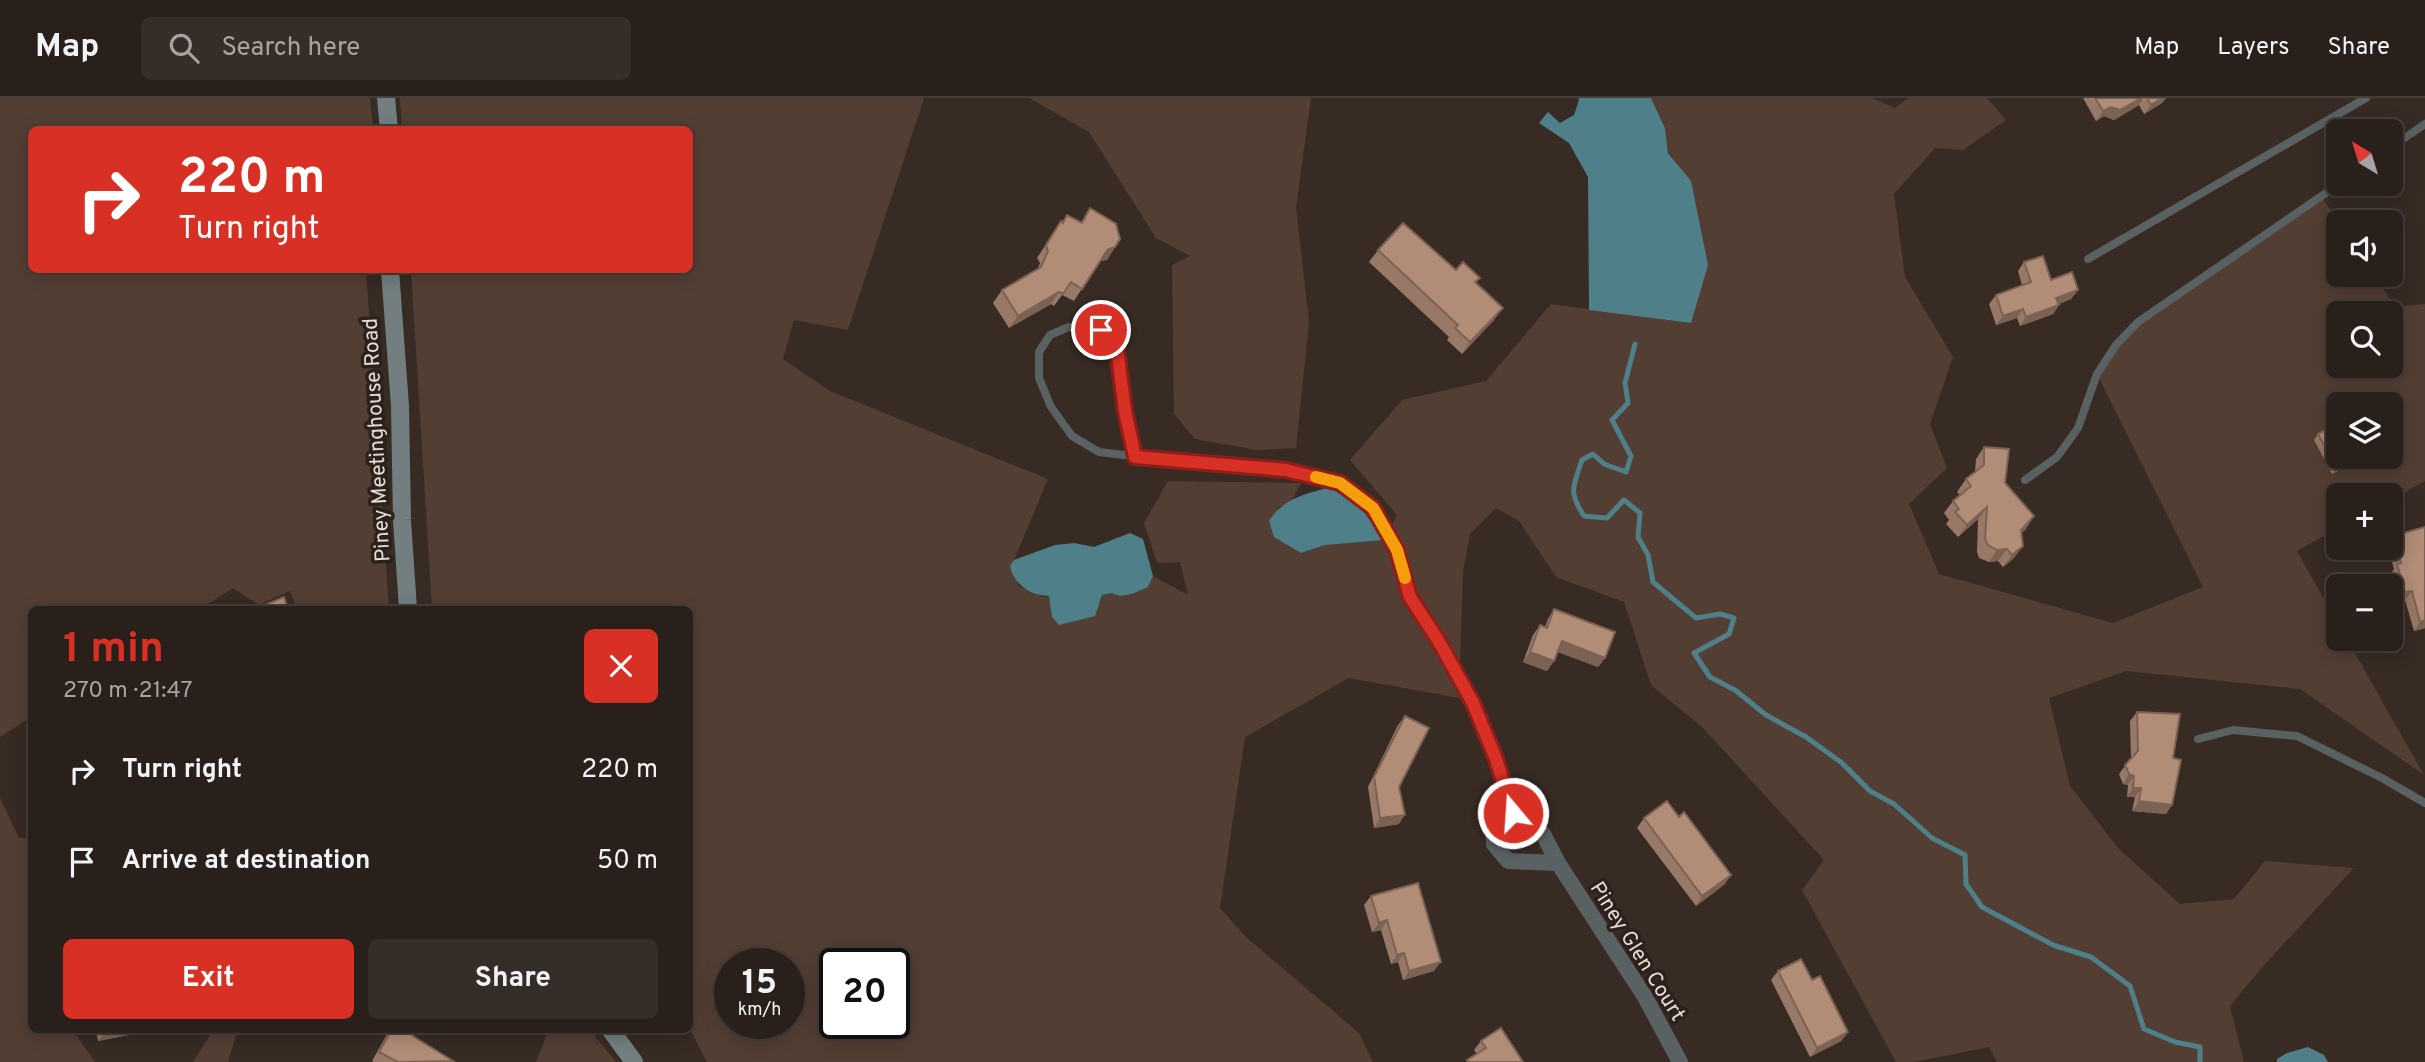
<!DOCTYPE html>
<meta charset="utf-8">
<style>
:root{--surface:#29201b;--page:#352d28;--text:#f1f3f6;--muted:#a5a3a3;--line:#453e3a;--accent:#d93025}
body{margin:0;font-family:Overpass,sans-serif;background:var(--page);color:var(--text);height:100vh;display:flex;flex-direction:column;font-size:26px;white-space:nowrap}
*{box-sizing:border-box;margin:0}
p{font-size:23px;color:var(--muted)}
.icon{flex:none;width:38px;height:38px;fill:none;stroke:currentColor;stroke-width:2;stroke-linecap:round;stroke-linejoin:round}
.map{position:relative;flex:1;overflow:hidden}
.details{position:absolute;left:28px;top:508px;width:665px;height:427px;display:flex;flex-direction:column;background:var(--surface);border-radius:10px;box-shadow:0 4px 18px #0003,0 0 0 2px var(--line)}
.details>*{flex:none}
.guide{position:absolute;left:28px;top:28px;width:665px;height:147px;border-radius:10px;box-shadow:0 4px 18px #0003,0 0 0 2px var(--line);background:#d93025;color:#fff;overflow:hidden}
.needle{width:46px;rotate:322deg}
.fabs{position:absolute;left:2326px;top:21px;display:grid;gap:14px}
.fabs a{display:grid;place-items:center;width:77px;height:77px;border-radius:10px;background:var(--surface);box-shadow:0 4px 18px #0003,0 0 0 2px var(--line);font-size:35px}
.speed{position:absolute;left:714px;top:850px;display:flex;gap:14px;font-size:35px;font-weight:700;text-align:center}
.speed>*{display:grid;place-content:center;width:91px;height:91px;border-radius:50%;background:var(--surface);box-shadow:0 4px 18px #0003,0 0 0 2px var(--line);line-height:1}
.speed small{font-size:18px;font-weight:400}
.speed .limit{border:4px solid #111;border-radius:10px;background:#fff;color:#111}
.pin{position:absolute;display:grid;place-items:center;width:60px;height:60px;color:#fff;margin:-30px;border:4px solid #fff;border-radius:50%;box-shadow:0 2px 7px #0007}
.me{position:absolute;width:77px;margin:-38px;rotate:342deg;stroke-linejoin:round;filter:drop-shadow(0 0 5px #0008)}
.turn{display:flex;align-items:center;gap:24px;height:147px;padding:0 35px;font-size:32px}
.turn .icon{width:91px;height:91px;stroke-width:2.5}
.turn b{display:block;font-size:49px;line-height:60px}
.round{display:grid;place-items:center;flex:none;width:74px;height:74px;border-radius:10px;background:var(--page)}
.summary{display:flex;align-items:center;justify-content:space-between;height:119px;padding:0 35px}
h1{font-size:42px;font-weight:700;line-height:52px;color:var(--accent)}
.primary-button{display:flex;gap:14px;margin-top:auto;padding:14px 35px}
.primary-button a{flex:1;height:80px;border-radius:10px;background:var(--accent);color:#fff;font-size:28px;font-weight:700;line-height:80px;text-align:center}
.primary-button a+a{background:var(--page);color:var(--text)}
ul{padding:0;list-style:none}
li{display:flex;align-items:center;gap:21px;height:91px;padding:0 35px}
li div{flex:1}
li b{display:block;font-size:26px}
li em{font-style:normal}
header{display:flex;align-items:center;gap:42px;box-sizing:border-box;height:98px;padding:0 35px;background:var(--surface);border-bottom:2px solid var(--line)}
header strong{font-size:33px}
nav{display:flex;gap:38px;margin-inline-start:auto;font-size:24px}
.search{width:490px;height:63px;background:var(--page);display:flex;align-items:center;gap:18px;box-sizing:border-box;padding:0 24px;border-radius:10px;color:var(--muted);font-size:26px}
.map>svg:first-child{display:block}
.green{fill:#533e33;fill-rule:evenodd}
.water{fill:#4f7f89}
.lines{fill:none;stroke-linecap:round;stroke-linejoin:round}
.stream{stroke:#4f7f89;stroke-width:5}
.lane{stroke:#5a6163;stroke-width:8}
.street{stroke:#5a6163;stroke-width:16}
.secondary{stroke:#727e80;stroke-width:18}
.wall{fill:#987866}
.shaded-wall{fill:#7c6253}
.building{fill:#b18c77;stroke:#7c6253;stroke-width:2}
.route-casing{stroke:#8d1f18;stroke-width:18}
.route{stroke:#d93025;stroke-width:12}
.slow{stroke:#f59e0b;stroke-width:12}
.labels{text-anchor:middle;stroke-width:7;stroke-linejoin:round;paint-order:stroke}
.street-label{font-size:21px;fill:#e5ddd9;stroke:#2c211b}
</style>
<header>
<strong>Map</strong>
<div class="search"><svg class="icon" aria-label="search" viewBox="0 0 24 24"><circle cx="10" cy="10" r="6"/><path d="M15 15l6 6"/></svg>Search here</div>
<nav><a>Map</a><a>Layers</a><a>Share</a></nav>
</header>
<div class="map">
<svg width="2425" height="964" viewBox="0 0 2425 964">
<rect width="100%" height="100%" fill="#372b24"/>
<path class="green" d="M0 0H370L373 31 32 32V172H366L389 511H297L290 493 259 507 233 490 200 511H32L31 619 0 639Z
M400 0H924L848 232 794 222 783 261 830 293 1048 381 1014 462 1010 467 1019 488 1044 499 1049 498V503L1100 505 1102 497 1111 495 1120 498 1148 489 1153 478 1188 497 1180 464 1157 465 1144 425 1168 383 1301 385 1291 404 1277 410 1301 455 1325 447 1382 442 1397 417 1350 362 1402 302 1486 283 1551 206 1691 225 1687 79 1668 54 1665 29 1651 0H1872L1895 10 1908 0H1987L2006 22 1963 52 1935 50 1894 96 1905 179 1953 259 1930 326 1947 370 1909 406 1939 476 2113 525 2203 489 2097 276 2138 224 2321 98 2339 124 2338 177H2374L2395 209 2425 206V383L2391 402 2390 397H2338V430L2297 453 2338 526V541H2347L2424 677 2300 591 2126 573 2049 600 2070 688 2119 751 2180 806 2234 801 2265 763 2354 770 2266 865 2230 908 2244 964H1997L1989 949 1914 964H1896L1802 792 1824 762 1703 630 1651 587 1624 504 1556 479 1519 423 1496 410 1470 436 1463 473 1459 600 1349 580 1245 639 1220 810 1246 839 1359 935 1373 964H707L690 931V511H432L411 172H690V32L402 31ZM2338 215H2390V268H2338ZM2338 306H2390V359H2338ZM730 866H789V926H730ZM835 866H894V926H835Z
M1029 0H1311L1296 109 1309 224 1296 350 1257 352 1195 341 1174 316 1172 167 1190 158 1156 140 1089 34Z
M0 700 19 740H31L32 931H72L95 964H0Z
M214 931H238L228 964H193Z
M549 931H589L616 964H536Z"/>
<path class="water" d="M1578 0H1651L1665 30 1668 55 1691 83 1708 167 1691 225 1589 212 1588 79 1569 45 1539 25 1548 14 1560 25 1574 17 1579 2Z
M1332 389C1357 400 1369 420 1383 442L1325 447 1301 455 1274 439 1269 423C1283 400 1307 395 1332 389Z
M1130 435 1143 441 1153 478 1148 489 1132 496 1120 498 1111 495 1102 497 1095 518 1059 527 1052 519 1049 498C1030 498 1013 486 1010 467L1014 462 1055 447 1074 445 1094 449Z
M2308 949 2324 957 2328 964H2277V961L2287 955Z"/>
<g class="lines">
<path class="stream" d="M1635 246 1625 285 1628 305 1612 322 1631 358 1626 374 1604 366 1593 356 1582 362C1573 389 1568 393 1584 418L1607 420 1624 402 1640 415 1638 439 1648 457 1653 484 1696 520 1720 516 1734 520 1729 536 1694 555 1710 579 1735 592 1766 617 1806 639 1842 665 1870 693 1894 706 1932 740 1965 757 1966 786 1982 809 2053 847 2091 859 2130 888 2144 931 2175 944 2200 949V964"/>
<path class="lane" d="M2390 50 2425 26
M2088 161 2366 0
M1135 359 1125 313 1117 252 1101 232 1069 229 1050 237 1039 254V280L1051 309 1072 338 1099 354 1200 366 1286 372 1340 385 1373 410 1397 452 1410 499 1438 542 1473 605 1496 661 1513 715
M2025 382 2057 359 2078 330 2097 276 2116 247 2138 224 2339 86
M2198 641 2233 632 2297 638 2382 680 2425 705"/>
<path class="street" d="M1558 765 1508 763 1494 746 1493 729 1503 716 1522 714 1543 736 1558 765 1645 899 1680 964"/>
<path class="secondary" d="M386 0 389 32
M390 172 400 308 402 422 408 511
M610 931 634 964"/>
</g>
<path class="wall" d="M2083 0H2166L2162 5 2144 16 2139 7 2114 22 2104 18 2096 23Z
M1090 110 1115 149 1107 162 1100 163 1074 203 1062 197 1054 208 1051 206 1009 230 993 205 1002 192 1037 172 1040 165 1037 160 1061 123 1062 124 1067 117 1081 124Z
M1378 152 1456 172 1480 180 1476 185 1494 222 1462 256 1447 242 1449 239 1369 164Z
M2024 164 2051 182 2078 192 2071 201 2059 206V207L2053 216 2020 228 2017 220 1996 227 1989 206 1996 197 2022 187 2018 173Z
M2318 336 2338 359H2362L2361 361 2332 376 2314 342Z
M1984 349 2005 385 2026 431 2021 435 2014 460 2003 469 1998 463 1989 464 1979 460 1977 454 1978 421 1958 439 1946 426 1949 422 1944 415 1953 403 1960 397 1957 394 1966 381 1975 374 1976 361Z
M2425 429V530L2414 533 2405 502 2399 504 2391 475 2394 471 2388 450H2390V442L2393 438Z
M1554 511 1605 560 1598 569 1558 554 1547 573 1523 564 1533 537 1540 527 1545 529 1548 521Z
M2137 614 2173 660 2166 716 2132 713 2135 699H2127L2128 687 2123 686 2119 676 2131 660 2130 623Z
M1405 618 1399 689V726L1374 730 1368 689 1398 627Z
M1644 720 1725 786 1696 808 1637 730Z
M1371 798 1434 873 1403 882 1398 864 1391 866 1381 832 1372 834 1364 807Z
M1778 873 1812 882 1848 934 1841 943 1810 959 1771 882Z
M96 931H159L98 943Z
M390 931H417L413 938 452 964H374L372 963Z
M1481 943 1523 964H1466L1477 956 1474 952Z"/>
<path class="shaded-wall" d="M2141 0H2143L2139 7 2114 22 2104 18 2096 23 2103 13 2111 9Z
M2162 0H2166L2162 5 2144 16 2151 7Z
M1115 149 1107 162 1099 163 1108 151Z
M2078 192 2071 201 2050 209 2056 200Z
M1059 194 1051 206 1009 230 1018 218Z
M2059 207 2053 216 2020 228 2026 219Z
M1503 210 1494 222 1462 256 1470 244Z
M2023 211 2017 220 1996 227 2003 218Z
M2358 359H2362L2361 361 2332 376 2336 370Z
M1987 409 1978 421 1958 439 1967 427Z
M2034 418 2026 431 2012 444 2021 432Z
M2023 448 2014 460 2003 469 2012 457Z
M2007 451 1998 463 1989 464 1997 452Z
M2412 493 2405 502 2399 504 2405 494Z
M2425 522V530L2414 533 2420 524Z
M1562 543 1605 560 1598 569 1555 553Z
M1530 554 1554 563 1547 573 1523 564Z
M2129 676 2134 678 2128 687 2123 686Z
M2133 690H2141L2135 699H2127Z
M2139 703 2172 707 2166 716 2132 713Z
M1405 717 1399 726 1374 730 1380 720Z
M1731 777 1725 786 1696 808 1702 798Z
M1387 822 1381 832 1372 834 1379 825Z
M1404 855 1398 864 1391 866 1397 857Z
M1441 864 1434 873 1403 882 1409 873Z
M118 931H159L98 943 105 934Z
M1848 934 1841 943 1810 959 1817 950Z"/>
<path class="building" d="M2095 0H2141L2120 12 2111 9 2103 13Z
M2147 0H2162L2151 7Z
M1090 110 1116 126 1120 141 1115 149 1108 151 1082 191 1071 184 1063 196 1059 194 1018 218 1002 192 1041 169 1048 153 1046 147 1061 123 1063 125 1067 117 1082 125Z
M1403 125 1456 172 1463 164 1480 180 1475 184 1503 210 1470 244 1455 230 1458 227 1378 152Z
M2043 158 2051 182 2072 174 2078 192 2056 200 2059 207 2026 219 2023 211 2003 218 1996 197 2031 184 2024 164Z
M2338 325V359H2358L2336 370 2318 336Z
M1984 349 2009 351 2005 385 2034 418 2021 432 2023 448 2012 457 2007 451 1997 452 1988 447 1985 441 1987 409 1967 427 1955 414 1959 411 1953 403 1971 388 1966 381 1984 367Z
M2425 429V522L2420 524 2412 493 2405 494 2397 466 2401 465 2393 438Z
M284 499 288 511H258L257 510Z
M1554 511 1615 534 1605 560 1562 543 1554 563 1530 554 1540 527 1547 530Z
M2137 614 2180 616 2173 660 2181 662 2172 707 2139 703 2141 690H2133L2134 678 2129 676 2125 667 2138 653Z
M1405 618 1429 630 1399 689 1405 717 1380 720 1374 679Z
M1667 703 1679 719 1684 714 1731 777 1702 798 1644 720Z
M1418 785 1441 864 1409 873 1404 855 1397 857 1387 822 1379 825 1371 798Z
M1801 861 1812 882 1820 878 1848 934 1817 950 1778 873Z
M1501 930 1523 964H1469L1467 962 1486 950 1481 943Z
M104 931H118L105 934Z
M392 931H417L413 938 453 963 398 964 379 954Z"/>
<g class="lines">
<g class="route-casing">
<path id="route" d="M1101 232 1117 251 1125 313 1135 359 1286 372 1340 385 1373 410 1397 452 1410 499 1438 542 1473 605 1496 661 1513 715"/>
</g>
<use href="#route" class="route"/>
<path class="slow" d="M1316 379 1340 385 1373 410 1397 452 1405 480"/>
</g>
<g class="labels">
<g class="street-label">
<text transform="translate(376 342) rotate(-93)" y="7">Piney Meetinghouse Road</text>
<text transform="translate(1638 853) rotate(58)" y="7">Piney Glen Court</text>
</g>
</g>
</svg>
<div class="fabs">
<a><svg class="needle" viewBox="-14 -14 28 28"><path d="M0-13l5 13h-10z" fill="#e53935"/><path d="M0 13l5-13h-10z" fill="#a5a3a3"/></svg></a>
<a><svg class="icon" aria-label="sound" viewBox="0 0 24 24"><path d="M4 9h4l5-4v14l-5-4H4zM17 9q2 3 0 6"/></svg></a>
<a><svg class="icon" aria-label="search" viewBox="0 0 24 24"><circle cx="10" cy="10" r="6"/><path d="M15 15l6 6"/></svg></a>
<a><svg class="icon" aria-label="layers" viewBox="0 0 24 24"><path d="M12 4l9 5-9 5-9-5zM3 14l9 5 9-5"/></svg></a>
<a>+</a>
<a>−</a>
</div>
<div class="speed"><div>15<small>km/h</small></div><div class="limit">20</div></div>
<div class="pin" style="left:1101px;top:232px;background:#d93025"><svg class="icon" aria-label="arrive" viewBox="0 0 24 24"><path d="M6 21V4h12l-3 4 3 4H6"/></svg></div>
<svg class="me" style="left:1513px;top:715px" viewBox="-20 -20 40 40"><circle r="17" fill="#d93025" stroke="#fff" stroke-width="3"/><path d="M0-11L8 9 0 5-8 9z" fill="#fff"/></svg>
<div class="guide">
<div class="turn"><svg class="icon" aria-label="right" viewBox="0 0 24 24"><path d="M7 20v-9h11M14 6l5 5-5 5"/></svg><div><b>220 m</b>Turn right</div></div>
</div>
<section class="details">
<div class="summary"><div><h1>1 min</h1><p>270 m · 21:47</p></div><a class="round" style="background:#d93025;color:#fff"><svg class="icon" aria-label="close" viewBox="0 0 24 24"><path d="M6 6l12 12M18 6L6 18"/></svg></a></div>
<ul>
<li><svg class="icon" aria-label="right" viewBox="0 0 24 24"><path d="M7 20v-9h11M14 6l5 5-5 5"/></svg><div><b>Turn right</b></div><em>220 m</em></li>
<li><svg class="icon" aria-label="arrive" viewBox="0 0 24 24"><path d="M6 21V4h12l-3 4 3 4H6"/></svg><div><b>Arrive at destination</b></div><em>50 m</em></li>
</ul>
<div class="primary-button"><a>Exit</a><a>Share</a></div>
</section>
</div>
